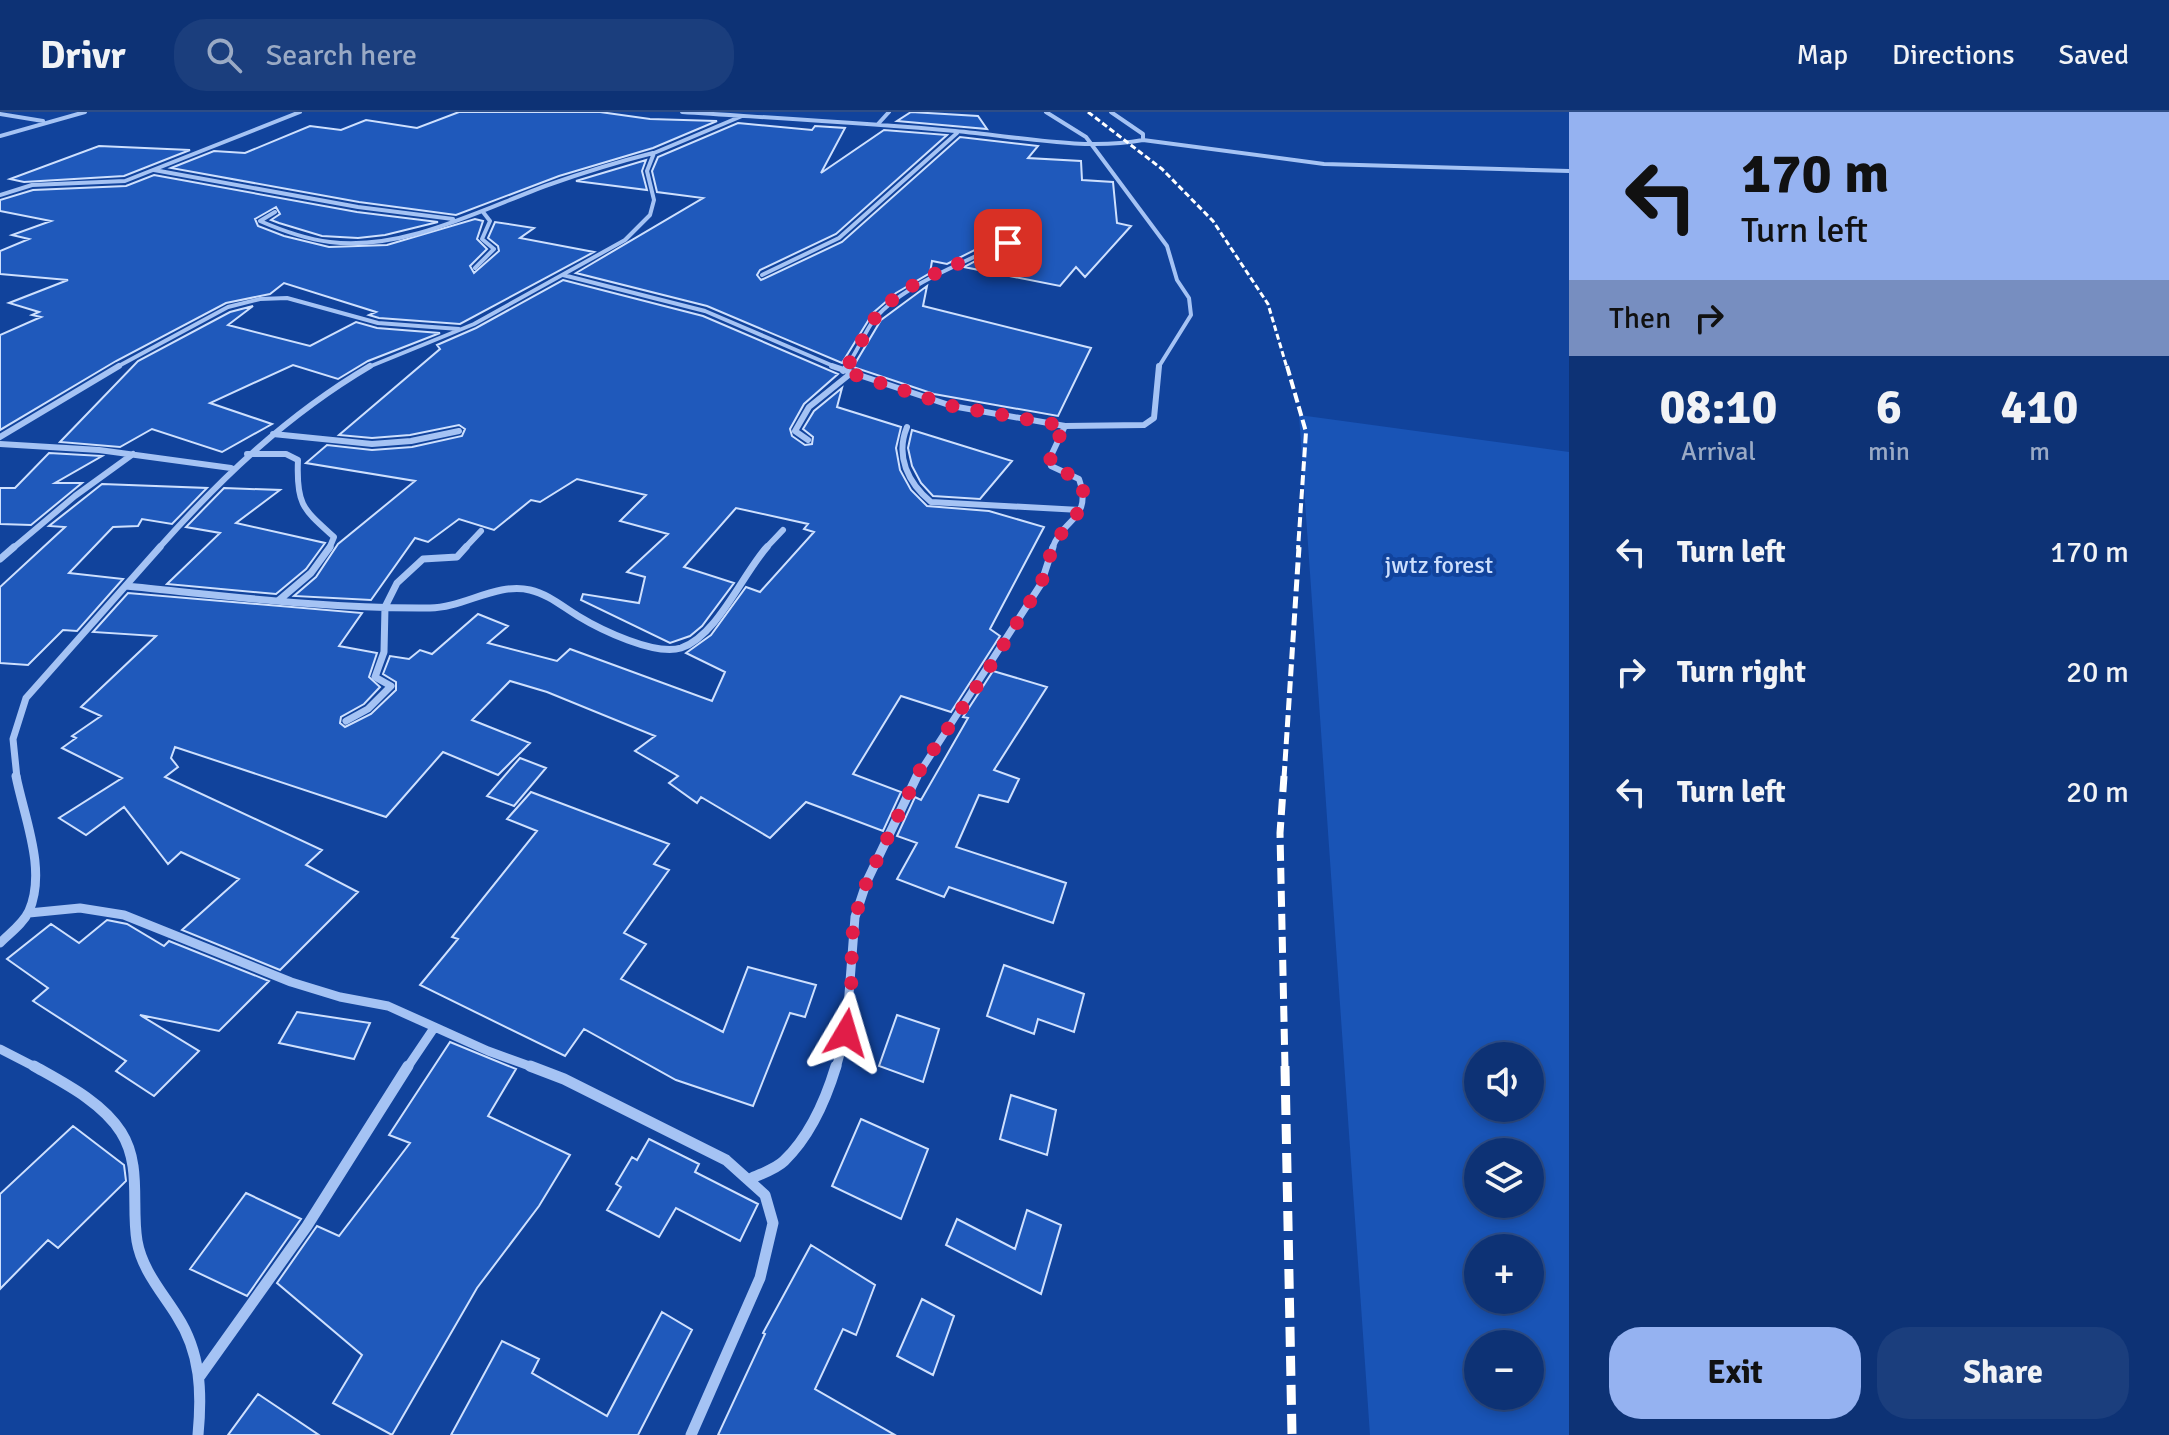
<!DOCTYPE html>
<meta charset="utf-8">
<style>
:root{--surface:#0d3275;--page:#1b3e7d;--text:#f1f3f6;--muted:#9aaac5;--line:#2d4d87;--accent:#95b2f1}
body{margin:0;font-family:Signika,sans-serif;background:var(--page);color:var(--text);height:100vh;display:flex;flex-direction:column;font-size:30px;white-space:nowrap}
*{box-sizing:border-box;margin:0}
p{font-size:26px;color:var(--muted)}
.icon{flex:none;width:44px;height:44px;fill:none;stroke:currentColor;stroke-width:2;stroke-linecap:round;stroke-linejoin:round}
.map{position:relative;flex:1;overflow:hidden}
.side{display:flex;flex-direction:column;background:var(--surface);width:600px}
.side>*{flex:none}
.guide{background:#95b2f1;color:#111;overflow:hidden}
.tools{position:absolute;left:1464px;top:930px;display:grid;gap:16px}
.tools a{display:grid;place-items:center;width:80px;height:80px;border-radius:50%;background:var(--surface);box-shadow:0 4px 12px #0003,0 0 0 2px var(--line);font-size:40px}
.pin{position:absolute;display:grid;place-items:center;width:68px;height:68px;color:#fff;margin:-34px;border-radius:16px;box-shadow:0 4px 12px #0006}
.me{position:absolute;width:88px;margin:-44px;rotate:7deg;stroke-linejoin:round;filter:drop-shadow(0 0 6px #0008)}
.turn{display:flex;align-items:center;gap:28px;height:168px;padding:0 40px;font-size:36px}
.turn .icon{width:104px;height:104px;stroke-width:2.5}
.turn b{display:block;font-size:56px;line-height:68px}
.then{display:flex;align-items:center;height:76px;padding:0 40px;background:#0003;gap:16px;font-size:30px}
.eta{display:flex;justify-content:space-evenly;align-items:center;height:136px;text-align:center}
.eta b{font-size:48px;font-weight:700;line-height:56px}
.action{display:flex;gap:16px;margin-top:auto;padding:16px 40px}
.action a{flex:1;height:92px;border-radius:32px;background:var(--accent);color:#111;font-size:32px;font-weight:700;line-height:92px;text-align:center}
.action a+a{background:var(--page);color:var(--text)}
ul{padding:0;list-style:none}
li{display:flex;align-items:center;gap:24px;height:120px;padding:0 40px}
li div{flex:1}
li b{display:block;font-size:30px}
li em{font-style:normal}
header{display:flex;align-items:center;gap:48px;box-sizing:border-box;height:112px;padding:0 40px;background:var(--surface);border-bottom:2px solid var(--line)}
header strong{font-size:38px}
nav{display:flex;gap:44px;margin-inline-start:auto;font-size:28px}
.search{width:560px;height:72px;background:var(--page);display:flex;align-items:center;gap:20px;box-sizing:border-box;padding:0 28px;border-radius:32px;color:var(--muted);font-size:30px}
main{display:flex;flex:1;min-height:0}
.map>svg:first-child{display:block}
.green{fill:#1954b6;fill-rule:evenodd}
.building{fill:#1f59bb;stroke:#cee0fe;stroke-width:2}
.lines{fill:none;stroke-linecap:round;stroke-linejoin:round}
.street-far4{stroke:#a5c3f4;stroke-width:4}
.street-far3{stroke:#a5c3f4;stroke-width:6}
.street-far2{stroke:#a5c3f4;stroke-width:7}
.street-far1{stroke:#a5c3f4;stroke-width:9}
.street{stroke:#a5c3f4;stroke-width:11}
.rail-far4{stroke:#fff;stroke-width:3;stroke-dasharray:6 3;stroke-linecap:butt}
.rail-far3{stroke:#fff;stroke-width:4;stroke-dasharray:10 4;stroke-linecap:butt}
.rail-far2{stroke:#fff;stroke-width:5;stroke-dasharray:12 5;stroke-linecap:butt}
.rail-far1{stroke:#fff;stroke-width:7;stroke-dasharray:16 7;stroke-linecap:butt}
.rail{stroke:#fff;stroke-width:9;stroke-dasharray:20 9;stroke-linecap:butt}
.route{stroke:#e11d48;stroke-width:14;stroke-dasharray:0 25.2}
.labels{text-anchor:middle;stroke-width:8;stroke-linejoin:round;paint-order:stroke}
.park-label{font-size:24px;fill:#cee0fe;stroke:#11439c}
</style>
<header>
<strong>Drivr</strong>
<div class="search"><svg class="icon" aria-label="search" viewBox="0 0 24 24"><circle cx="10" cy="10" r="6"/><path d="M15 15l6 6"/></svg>Search here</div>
<nav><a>Map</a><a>Directions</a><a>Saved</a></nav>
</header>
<main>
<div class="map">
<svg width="1569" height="1323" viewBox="0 0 1569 1323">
<rect width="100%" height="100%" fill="#11439c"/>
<path class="green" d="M1299 303 1569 340V1323H1370ZM1478 944H1530V996H1478ZM1478 1040H1530V1092H1478ZM1478 1136H1530V1188H1478ZM1478 1232H1530V1284H1478Z"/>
<path class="building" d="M459 0H600L650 7 717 9 653 36 559 64 456 103 359 90 171 56 214 39 245 41 310 14 341 18 366 8 417 16Z
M911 0 978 4 987 17 897 9Z
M738 11 812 18 815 14 845 16 821 61 884 18 947 23 836 122 760 158 757 163 761 168 842 130 960 25 1038 34 1028 46 1081 49 1082 68 1113 70 1117 111 1131 114 1085 165 1076 155 1060 174 964 155 1028 121 1030 116 1026 112 947 152 932 149 930 161 896 181 873 201 842 251 707 194 576 161 703 86 657 80 652 59 658 45Z
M99 34 190 38 124 64 24 70 10 67Z
M646 48 642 59 647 78 576 69Z
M154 63 357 100 438 110 385 123 358 126 322 124 279 111 271 108 280 102 276 95 255 107 258 114 284 124 329 135 387 133 475 107 483 109 477 127 487 137 470 154 474 161 499 139 498 134 488 126 495 110 534 116 520 126 594 140 460 212 379 206 369 203 376 200 284 171 270 182 226 191 116 249 0 318V223L41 205 32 203 39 200 9 191 68 168 0 162V139L29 127 12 123 51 109 0 99V88L33 78 126 74Z
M563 168 703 204 838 262 804 292 790 317 792 324 805 333 812 332 813 325 803 317 814 299 842 276 837 295 901 315 896 336 900 358 911 378 927 394 989 399 1044 415 990 517 1000 524 951 600 901 584 853 662 901 680 883 719 806 690 770 726 701 685 697 691 669 671 678 664 635 639 655 624 547 580 510 569 472 608 530 631 498 663 443 640 386 705 175 635 171 646 178 655 165 665 322 738 306 753 358 780 280 858 182 818 239 767 181 740 168 752 124 695 86 723 59 706 122 666 62 636 76 626 72 624 101 604 81 595 156 524 93 520 128 481 362 501 339 534 377 541 369 565 380 575 364 592 341 605 340 611 345 615 371 602 396 578V570L383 562 390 544 409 547 420 538 432 542 478 502 508 514 488 531 557 549 570 537 712 589 725 560 686 541 711 523 746 475 760 480 814 420 804 417 808 412 736 396 684 455 734 471 702 514 690 524 670 531 581 488 583 482 639 491 645 465 627 460 668 422 620 409 646 383 577 367 540 390 531 388 494 418 459 407 428 430 415 426 371 488 294 484 316 465 338 432 415 369 306 351 327 333 372 338 412 335 462 324 465 317 459 313 410 323 372 326 339 323 440 237 437 233 476 216Z
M927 174 923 194 1091 236 1058 304 934 282 853 255 881 208Z
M253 194 228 213 310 234 356 210 377 216 440 221 368 249 338 267 293 253 210 291 272 312 222 340 152 317 120 335 60 330 138 249 230 200Z
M912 318 1012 349 980 387 933 384 921 371 912 354 908 336Z
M49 341 102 344 55 371H82L31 413 0 412V376H15Z
M102 372 207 376 172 412 142 407 138 414 113 415 69 461 123 467 77 519 63 518 28 553 0 551V475L65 415 49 414Z
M224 376 280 378 236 411 325 431 306 457 276 482 167 472 220 421 186 415Z
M993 559 1047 575 994 658 1019 667 1008 690 979 683 956 735 1066 771 1053 811 949 775 944 785 897 767 917 731 897 724 915 685 921 688 968 606 963 605Z
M520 646 546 656 514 694 487 684Z
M531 680 669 732 654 752 669 758 624 821 646 832 621 867 723 920 748 855 816 873 805 905 790 901 753 994 676 968 584 917 565 944 420 873 458 827 452 825 537 719 507 707Z
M107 808 127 812 164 834 169 829 269 869 219 919 140 903 199 939 154 984 116 959 126 949 33 889 48 876 7 847 51 812 79 831Z
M1004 853 1084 882 1074 920 1038 907 1034 922 987 904Z
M297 900 370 911 354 947 279 931Z
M897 903 939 917 923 970 879 954Z
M450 930 516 957 488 1004 570 1043 539 1094 477 1176 392 1323 333 1291 362 1243 277 1171 317 1114 339 1124 410 1031 389 1023Z
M1011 983 1056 998 1047 1043 1000 1027Z
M861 1007 928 1037 901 1107 832 1074Z
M73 1014 124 1053 126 1069 58 1136 48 1128 0 1177V1082Z
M649 1027 699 1052 695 1060 758 1092 740 1129 676 1096 659 1125 607 1098 621 1075 616 1072 632 1045 637 1048Z
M246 1081 301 1107 247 1184 190 1157Z
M1027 1098 1061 1113 1041 1182 946 1133 957 1107 1015 1137Z
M811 1133 875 1173 856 1223 843 1217 815 1277 895 1323H718L765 1222 763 1221Z
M922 1187 954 1204 933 1263 897 1244Z
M662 1200 692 1218 638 1323H451L502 1229 539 1247 532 1261 607 1304Z
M258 1282 319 1323H228Z"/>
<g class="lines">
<path class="street-far4" d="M682 0C773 6 864 11 955 19 1015 24 1083 39 1143 28V22L1111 0
M1046 0 1086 25 1167 134 1177 168 1189 186 1191 203 1158 256
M0 2 43 9
M878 12 889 0
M0 24 85 0
M1143 28 1324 52 1569 59
M154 58 358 95 453 107
M0 83 32 73 125 69 300 0
M275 100 260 109C283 119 305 127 330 130 404 139 480 98 548 73 582 61 617 50 653 41
M475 156 494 137 482 127 490 109 483 100
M563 163 705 199 838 256
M762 163 839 126 957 21
M115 256 228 195 260 187 287 186 378 211 459 217
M366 256 474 212 625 128 650 103 654 88 647 59 654 41 742 4
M845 256C860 238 865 214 883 198 923 161 980 148 1025 117"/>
<path class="street-far3" d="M832 254 952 294 1065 314 1144 313 1154 306 1159 254
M843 259 847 254
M907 315C895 344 908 371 931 390L1080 398
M273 322 372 332 411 329 459 319
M0 325 119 254
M808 328 795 319 809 295 850 262
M0 332 99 338 231 356
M247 342H286L298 348C296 393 303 397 334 425L329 437
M12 437 75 384 133 342
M158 437C221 366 287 303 370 254
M464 437 481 419
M765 437 783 418
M1052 437C1063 405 1093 408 1079 367L1051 354 1049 348 1065 314"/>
<path class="street-far2" d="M0 447 14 435
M126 474C227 484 328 497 430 496 463 496 497 470 530 478 548 482 563 495 578 504 601 518 655 544 681 536 717 524 742 463 767 435
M278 489 311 461 330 435
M346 609 368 597 391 574 375 565 384 540 385 495 397 471 423 447 457 445 466 435
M17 666 13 627 26 586 160 435
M916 666 1041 472 1053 435"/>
<path class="street-far1" d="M29 801 80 796 124 803 291 870 340 885 388 894 488 939 535 956
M0 831C10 821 23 812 29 799 47 758 24 705 16 664
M0 937 37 956
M407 956 434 916
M836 956 846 921 855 805 867 769 917 664"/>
<path class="street" d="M34 954C64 971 102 990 121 1020 142 1053 131 1093 137 1129 142 1158 162 1180 177 1204 201 1241 202 1281 198 1323
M530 954 564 967 726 1048 765 1083 773 1111 760 1166 691 1323
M750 1067C760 1062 776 1057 784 1049 809 1025 826 987 836 954
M200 1264 307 1114 408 954"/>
<path class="rail-far4" d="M1088 0 1162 57 1213 109 1268 192 1287 256"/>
<path class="rail-far3" d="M1287 254 1306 320 1298 437"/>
<path class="rail-far2" d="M1284 666 1299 435"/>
<path class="rail-far1" d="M1284 664 1280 721 1285 956"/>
<path class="rail" d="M1285 954 1292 1323"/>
</g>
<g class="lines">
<path class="route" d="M846 921 851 886 852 826 855 805 867 769 921 656 986 561 1041 472 1054 431 1080 398 1085 385 1079 367 1051 354 1050 342 1065 314 952 294 843 259C858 242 864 219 878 202 911 164 965 151 1008 131"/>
</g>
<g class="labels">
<g class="park-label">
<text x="1439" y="461">jwtz forest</text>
</g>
</g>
</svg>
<div class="tools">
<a><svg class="icon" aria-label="sound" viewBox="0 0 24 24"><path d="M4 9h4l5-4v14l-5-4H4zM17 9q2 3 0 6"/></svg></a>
<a><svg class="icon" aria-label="layers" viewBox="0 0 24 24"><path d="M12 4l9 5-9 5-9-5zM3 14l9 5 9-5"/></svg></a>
<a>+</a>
<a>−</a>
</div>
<div class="pin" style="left:1008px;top:131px;background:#d93025"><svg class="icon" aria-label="arrive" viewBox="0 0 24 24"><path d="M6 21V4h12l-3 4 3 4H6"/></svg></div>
<svg class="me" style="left:846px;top:921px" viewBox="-20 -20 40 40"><path d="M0-17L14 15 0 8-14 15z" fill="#e11d48" stroke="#fff" stroke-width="4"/></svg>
</div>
<section class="side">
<div class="guide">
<div class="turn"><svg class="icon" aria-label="left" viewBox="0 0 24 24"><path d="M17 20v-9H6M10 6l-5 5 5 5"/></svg><div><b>170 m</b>Turn left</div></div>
<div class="then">Then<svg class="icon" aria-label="right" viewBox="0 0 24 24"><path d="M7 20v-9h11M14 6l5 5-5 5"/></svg></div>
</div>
<div class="eta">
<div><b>08:10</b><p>Arrival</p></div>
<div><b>6</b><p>min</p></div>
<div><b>410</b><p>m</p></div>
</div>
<ul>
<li><svg class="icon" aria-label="left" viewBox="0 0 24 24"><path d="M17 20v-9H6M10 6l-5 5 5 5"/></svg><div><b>Turn left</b></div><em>170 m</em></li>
<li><svg class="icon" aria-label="right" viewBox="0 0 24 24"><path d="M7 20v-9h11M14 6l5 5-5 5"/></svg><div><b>Turn right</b></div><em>20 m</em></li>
<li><svg class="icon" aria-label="left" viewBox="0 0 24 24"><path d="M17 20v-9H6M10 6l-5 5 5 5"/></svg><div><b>Turn left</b></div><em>20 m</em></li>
</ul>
<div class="action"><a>Exit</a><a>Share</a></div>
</section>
</main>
